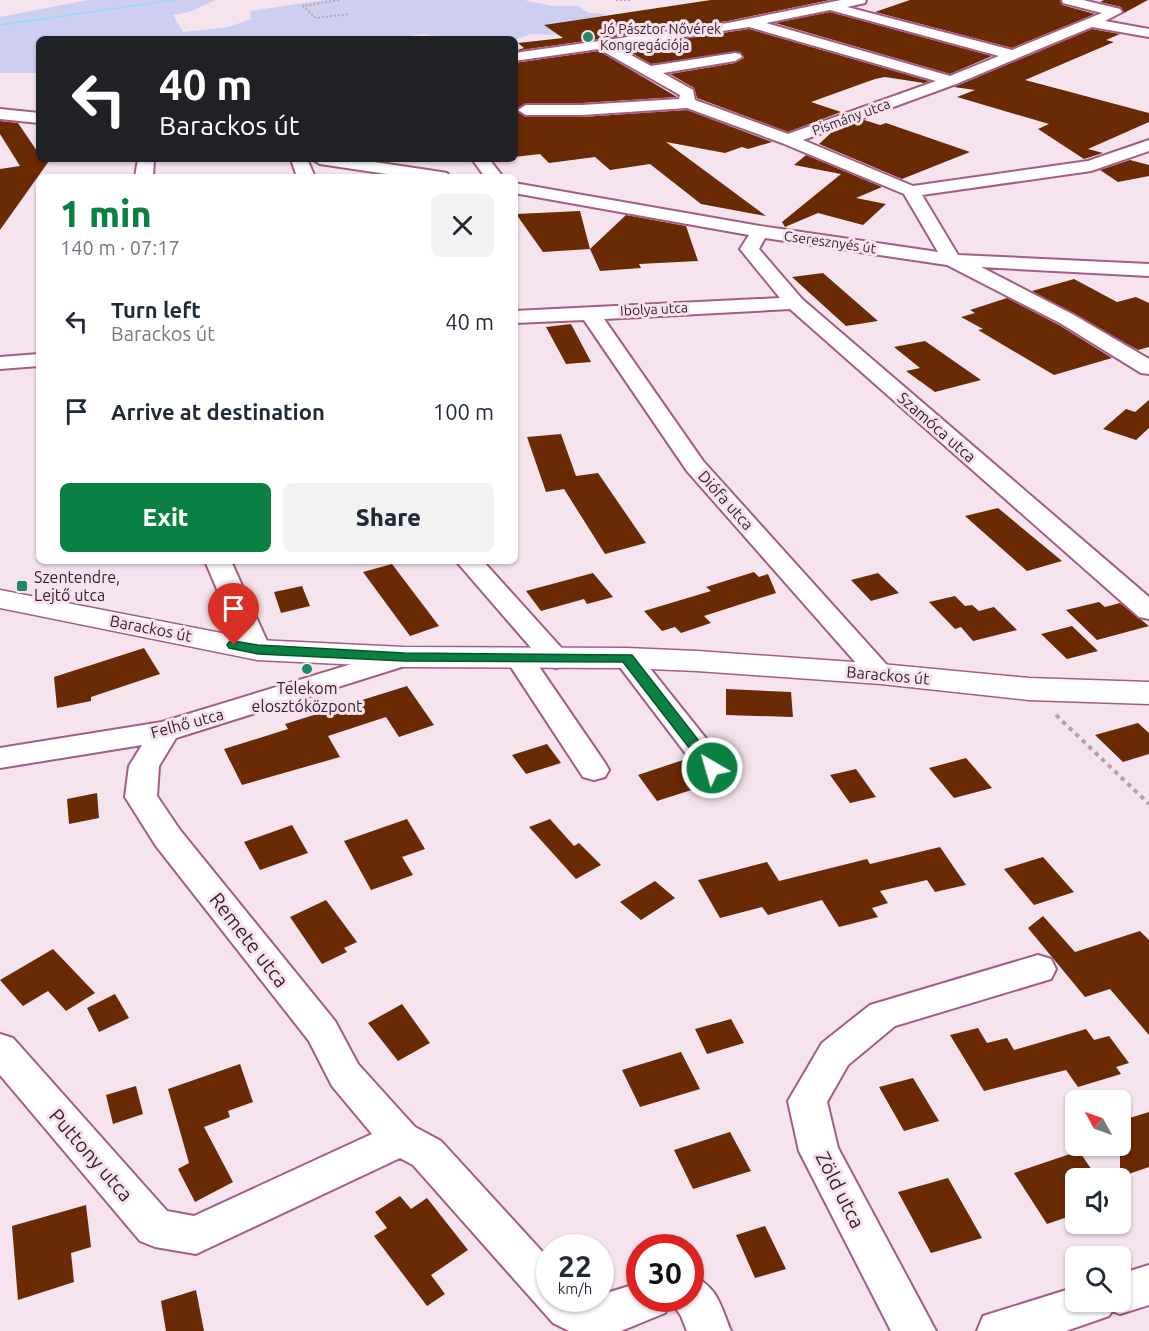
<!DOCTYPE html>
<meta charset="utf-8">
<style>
:root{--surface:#fff;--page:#f2f2f3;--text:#1f2937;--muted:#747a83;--accent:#0b8043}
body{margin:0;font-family:Ubuntu,sans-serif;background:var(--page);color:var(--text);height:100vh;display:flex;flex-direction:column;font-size:22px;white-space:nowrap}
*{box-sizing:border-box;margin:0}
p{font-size:20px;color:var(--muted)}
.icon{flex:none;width:33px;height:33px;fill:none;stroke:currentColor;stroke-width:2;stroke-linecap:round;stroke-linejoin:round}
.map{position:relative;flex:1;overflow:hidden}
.sheet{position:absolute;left:36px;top:174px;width:482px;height:390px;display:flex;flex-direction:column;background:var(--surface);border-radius:9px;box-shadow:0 2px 4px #0004}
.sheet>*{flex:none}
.banner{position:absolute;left:36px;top:36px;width:482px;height:126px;border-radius:9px;box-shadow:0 2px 4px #0004;background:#202124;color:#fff;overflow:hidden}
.needle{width:39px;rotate:310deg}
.controls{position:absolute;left:1065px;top:1090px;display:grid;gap:12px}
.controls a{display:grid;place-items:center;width:66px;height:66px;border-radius:9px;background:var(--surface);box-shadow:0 2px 4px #0004;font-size:30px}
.speed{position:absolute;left:536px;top:1234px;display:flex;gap:12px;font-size:30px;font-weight:700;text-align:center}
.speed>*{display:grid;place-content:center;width:78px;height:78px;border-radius:50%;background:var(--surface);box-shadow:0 2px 4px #0004;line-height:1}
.speed small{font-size:15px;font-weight:400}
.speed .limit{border:9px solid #d22;background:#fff;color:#111}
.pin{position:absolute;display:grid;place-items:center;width:51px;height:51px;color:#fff;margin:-62px -26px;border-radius:50% 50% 50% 0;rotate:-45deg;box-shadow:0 0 6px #0007}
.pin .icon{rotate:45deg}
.me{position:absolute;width:66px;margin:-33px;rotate:322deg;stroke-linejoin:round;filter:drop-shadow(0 0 4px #0008)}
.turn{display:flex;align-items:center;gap:21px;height:126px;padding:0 24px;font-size:27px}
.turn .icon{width:78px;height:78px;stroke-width:2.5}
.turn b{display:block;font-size:42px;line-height:51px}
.round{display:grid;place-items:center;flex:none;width:63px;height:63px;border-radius:9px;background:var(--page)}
.overview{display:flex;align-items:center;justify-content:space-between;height:102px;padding:0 24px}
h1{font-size:36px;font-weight:800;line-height:45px;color:var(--accent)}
.action{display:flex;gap:12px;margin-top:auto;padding:12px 24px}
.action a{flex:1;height:69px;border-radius:9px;background:var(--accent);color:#fff;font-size:24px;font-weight:800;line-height:69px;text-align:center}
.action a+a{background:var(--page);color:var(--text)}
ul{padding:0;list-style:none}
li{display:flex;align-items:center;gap:18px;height:90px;padding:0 24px}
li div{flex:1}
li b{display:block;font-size:22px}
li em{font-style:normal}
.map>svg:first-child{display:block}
.green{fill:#cecef1}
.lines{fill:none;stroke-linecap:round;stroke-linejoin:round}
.stream{fill:#98d9f4;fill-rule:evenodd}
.building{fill:#692a04}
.street-casing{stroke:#a55b85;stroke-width:4}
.secondary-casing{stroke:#a55b85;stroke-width:3}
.path-far1{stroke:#b7a1ad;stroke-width:2;stroke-dasharray:2 2;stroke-linecap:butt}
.path{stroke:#b7a1ad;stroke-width:4;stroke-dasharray:4.5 4.5;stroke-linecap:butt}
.street{fill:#fff;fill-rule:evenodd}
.secondary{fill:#fff;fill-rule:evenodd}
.route{fill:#0b8043;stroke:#07532c;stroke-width:1.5}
.poi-dot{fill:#1e8966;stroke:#f5e4ed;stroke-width:2}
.labels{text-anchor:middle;stroke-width:6;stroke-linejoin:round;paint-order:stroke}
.far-poi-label{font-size:14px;fill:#3a1c2d;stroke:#f5e4ed;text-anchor:start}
.far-street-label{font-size:14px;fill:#3a1c2d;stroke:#f5e4ed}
.street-label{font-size:16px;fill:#3a1c2d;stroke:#f5e4ed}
.poi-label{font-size:16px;fill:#3a1c2d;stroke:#f5e4ed;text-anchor:start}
.near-street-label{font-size:20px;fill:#3a1c2d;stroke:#f5e4ed}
</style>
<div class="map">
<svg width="1149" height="1331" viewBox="0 0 1149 1331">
<rect width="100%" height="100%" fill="#f5e4ed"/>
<path class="green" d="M88 0H216L189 12 173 15 183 32 229 27 251 19 250 11 323 0H524L552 6H578L589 13 605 14 595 23 564 35 531 34 515 40 454 39 424 34 387 39H39V73H0V17Z"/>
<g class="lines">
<path class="stream" d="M168 0H178L0 26V24Z"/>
</g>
<path class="building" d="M711 0H830L728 21 514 51 524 48 518 43 563 38 544 25Z
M910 0H1060L1062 5 1095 14 1012 48 875 12Z
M1104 0H1148L1124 13 1121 7 1100 2Z
M830 12 992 56 950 74 775 23Z
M749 29 929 81 924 83 885 77 875 79 811 102 841 112 788 132 697 98 694 88 670 74 735 63 744 58 740 52 651 64 623 48Z
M1092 29 1120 34 1106 40 1114 42 1025 80 1149 113V122L1088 149 1103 153 1084 159 1038 129 1049 124 957 97 975 90 954 87Z
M599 51 677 97 582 103H526L516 111 526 117H582L687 110 772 142 748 149 742 147 725 153 666 142 766 216 701 204 650 164 610 170 595 157 549 163 540 154 514 157V63Z
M864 120 880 125 886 123 970 152 902 179 819 144 833 131Z
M0 121 18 123 39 154V159L49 161 0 230V169L20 166 0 134Z
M806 155 882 187 856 198 886 204 863 225 818 213 785 227 782 222 841 174 794 165Z
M1130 160 1149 165V176L1118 182 1100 170Z
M580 211 590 249 543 252 516 214Z
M626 215 686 226 698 261 639 264 641 268 600 271 590 249Z
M823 273 878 321 846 326 792 277Z
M1074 279 1117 302 1136 297 1149 303V347L1138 350 1032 291Z
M1007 298 1059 325 1112 358 1054 375 978 330 983 329 961 317 975 313 970 310Z
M571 324 591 362 566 364 546 327Z
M925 341 981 380 935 392 906 371 920 368 894 347Z
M1149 400V428L1136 440 1103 429 1126 409 1135 412Z
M561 434 576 476 598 473 646 543 605 554 564 489 546 492 527 437Z
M998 508 1062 561 1027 571 965 516Z
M392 564 439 626 410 636 363 572Z
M754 572 759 577 768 574 776 593 704 616 711 623 681 633 675 627 662 631 644 611 711 591 706 587Z
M593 573 613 597 587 604 584 599 541 611 526 591Z
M878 573 899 593 871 601 851 580Z
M302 586 310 606 281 613 274 592Z
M955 596 965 606 972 605 979 611 994 607 1017 630 973 641 961 627 955 629 929 602Z
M1099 602 1105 607 1120 603 1149 626 1097 640 1066 610Z
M1072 626 1098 651 1067 659 1041 634Z
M144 648 160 674 91 697V701L57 708 54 677Z
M407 686 434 725 399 737 386 717 328 736 340 757 242 785 224 749 288 729 285 724Z
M726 689 791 692 793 717 726 715Z
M1138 723 1149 733V754L1123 762 1095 735Z
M547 744 561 763 526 774 512 755Z
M966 758 992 788 954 798 929 768Z
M686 759 707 785 657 801 638 775Z
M856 769 876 797 850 803 830 775Z
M97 793 99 818 69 824 67 799Z
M407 819 425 849 402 857 413 875 371 890 344 841Z
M550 819 574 846 579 843 601 865 576 879 529 827Z
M292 825 308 853 260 870 244 842Z
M940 847 966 885 935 892 927 880 880 891 888 903 872 908 878 917 839 927 822 900 768 915 762 907 720 918 698 880 767 862 779 881 867 859 870 864Z
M1043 857 1074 892 1034 905 1004 869Z
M655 881 675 898 641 920 620 902Z
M326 900 357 942 344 948 347 952 322 964 290 917Z
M1043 916 1075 952 1140 931 1149 940V1035L1110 989 1085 997 1028 928Z
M53 949 95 993 66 1011 48 991 23 1006 0 980Z
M115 994 129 1018 99 1032 87 1008Z
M402 1004 430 1043 398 1061 368 1023Z
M731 1019 744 1043 707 1054 695 1029Z
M978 1028 987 1043 1007 1038 1014 1050 1086 1029 1094 1040 1109 1036 1129 1063 1116 1067 1121 1074 1078 1087 1066 1070 984 1091 950 1035Z
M681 1052 700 1089 640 1107 622 1070Z
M240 1064 253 1102 228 1111 230 1117 204 1127 233 1182 195 1202 178 1169 189 1163 168 1089Z
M913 1078 939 1121 904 1131 879 1087Z
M136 1086 143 1114 113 1124 106 1095Z
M1149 1112V1167L1120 1177V1121Z
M730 1132 751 1171 693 1189 674 1150Z
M1079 1151 1098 1179H1076V1214L1047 1224 1014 1173Z
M948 1178 982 1238 931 1253 898 1192Z
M400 1196 411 1209 427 1198 468 1250 431 1275 445 1294 427 1306 374 1236 387 1228 375 1212Z
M86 1205 91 1247 71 1253 74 1282 18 1300 12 1226Z
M765 1226 786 1269 755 1278 736 1235Z
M196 1290 204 1331H166L161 1301Z"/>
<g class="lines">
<g class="street-casing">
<path id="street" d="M841 0H866L865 3 847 7 1012 50 1102 13 1063 3 1062 0H1083L1120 9 1122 12 1105 21 1149 29V37L1092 27 956 84 803 140 913 186 1088 161 1149 140V151L1091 171 922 195 958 255 1149 264V276L981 267 1074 315 1149 359V374L1141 373 1060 323 947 265 765 238 759 249 802 299 1149 597V619L1139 617 790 309 604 319 703 461 895 674 891 680 881 683 871 680 687 471 584 320 514 323V311L780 298 740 249 749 235 514 193V183L760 226 938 252 904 194 782 143 687 108 582 115H526L518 110 526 105H582L679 99 680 95 599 49 514 61V53L728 23ZM830 10 999 56 950 76 766 23ZM749 27 936 81 788 134 695 100 693 90 663 73 735 61 742 57 740 54 735 53 651 66 616 47Z
M0 109 39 113V123L0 119Z
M138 159H154L153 177H135Z
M291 159H307L315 177H297Z
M312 159H354L441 172 447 173 450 177H407L320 164Z
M472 159H489L503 177H485Z
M39 354V366L0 369V357Z
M205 561H231L271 650 267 656 257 659 247 656 243 650Z
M456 561H483L566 653 570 659 566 665 556 668 546 665Z
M404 648 414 651 418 657 414 663 176 738 159 766 157 796 180 830 335 1021 358 1064 415 1127 441 1141 549 1259V1299H600V1295L639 1283V1299H690V1275C718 1286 720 1305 731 1331H687L681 1316 671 1301 665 1313 621 1331H569L553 1323 413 1165 400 1158 196 1254 155 1247 140 1241 0 1075V1034L13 1038 167 1211 194 1216 372 1134 332 1086 309 1041 156 846 125 797 129 766 142 745 0 768V748L162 722Z
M519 649 529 652 605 763 609 770 605 777 594 780 583 777 505 658 509 652Z
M627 649 637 652 724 761 728 768 724 775 713 778 702 775 613 658 617 652Z
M1038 955 1051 959 1056 969 1051 979 895 1026 848 1065 827 1102 838 1148 936 1331H891L799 1151 788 1101 822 1043 870 1005Z
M1149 1265V1305L1120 1314 1112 1311 1109 1316 1066 1331H977L983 1316 1076 1287V1302H1120V1274Z"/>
</g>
<g class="secondary-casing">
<path id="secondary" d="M0 590 257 640 404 647 627 648 697 651 881 664 1029 678 1149 682V704L1029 700 881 684 697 671 627 668 404 667 257 660 0 608Z"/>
</g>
<path class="path-far1" d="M339 0 303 6 316 18 349 14
M616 0H631"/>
<path class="path" d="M1056 715 1149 804"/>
<use href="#street" class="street"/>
<use href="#secondary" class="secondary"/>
</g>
<path class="route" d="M234 641 258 645 404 653 632 655 720 768 712 772 707 771 623 662 404 661 258 654 229 648 227 645 229 642Z"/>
<g class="poi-dot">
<circle cx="588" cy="37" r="6"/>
<rect x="16" y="580" width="12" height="12" rx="3"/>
<circle cx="307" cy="669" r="6"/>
</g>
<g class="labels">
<g class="far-poi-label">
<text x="600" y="34">Jó Pásztor Nővérek<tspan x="600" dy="16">Kongregációja</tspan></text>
</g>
<g class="far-street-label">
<text transform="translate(851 117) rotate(-20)" y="5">Pismány utca</text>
<text transform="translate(830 242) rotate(8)" y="5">Cseresznyés út</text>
<text transform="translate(654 309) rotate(-3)" y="5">Ibolya utca</text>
</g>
<g class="street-label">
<text transform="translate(937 427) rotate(41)" y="6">Szamóca utca</text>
<text transform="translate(726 500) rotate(48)" y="6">Diófa utca</text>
<text transform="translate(151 628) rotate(11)" y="6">Barackos út</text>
<text transform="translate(888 675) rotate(5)" y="6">Barackos út</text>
<text transform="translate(187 723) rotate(-15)" y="6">Felhő utca</text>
</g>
<g class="poi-label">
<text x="34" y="583">Szentendre,<tspan x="34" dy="18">Lejtő utca</tspan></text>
<text x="307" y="694" text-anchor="middle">Telekom<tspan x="307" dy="18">elosztóközpont</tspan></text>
</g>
<g class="near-street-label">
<text transform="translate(249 940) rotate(52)" y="7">Remete utca</text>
<text transform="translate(91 1155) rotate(49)" y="7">Puttony utca</text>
<text transform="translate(840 1190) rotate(63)" y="7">Zöld utca</text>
</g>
</g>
</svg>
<div class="controls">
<a><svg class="needle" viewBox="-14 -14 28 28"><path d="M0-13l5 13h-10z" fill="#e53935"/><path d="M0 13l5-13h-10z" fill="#747a83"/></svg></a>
<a><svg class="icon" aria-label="sound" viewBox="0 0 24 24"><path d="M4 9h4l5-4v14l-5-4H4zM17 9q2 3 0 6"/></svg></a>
<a><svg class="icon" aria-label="search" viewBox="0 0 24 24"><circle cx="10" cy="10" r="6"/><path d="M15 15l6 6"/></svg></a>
</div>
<div class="speed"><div>22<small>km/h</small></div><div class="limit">30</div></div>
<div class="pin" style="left:234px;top:645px;background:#d93025"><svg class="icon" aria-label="arrive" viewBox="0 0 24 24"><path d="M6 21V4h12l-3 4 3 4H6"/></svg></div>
<svg class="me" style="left:712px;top:768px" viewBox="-20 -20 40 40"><circle r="17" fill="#0b8043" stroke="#fff" stroke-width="3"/><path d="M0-11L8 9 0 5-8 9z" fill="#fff"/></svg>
<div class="banner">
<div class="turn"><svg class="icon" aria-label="left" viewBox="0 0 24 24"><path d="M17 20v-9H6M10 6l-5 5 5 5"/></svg><div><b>40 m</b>Barackos út</div></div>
</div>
<section class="sheet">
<div class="overview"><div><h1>1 min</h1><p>140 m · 07:17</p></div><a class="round"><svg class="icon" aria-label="close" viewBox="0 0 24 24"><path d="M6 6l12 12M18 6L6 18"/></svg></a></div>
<ul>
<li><svg class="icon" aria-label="left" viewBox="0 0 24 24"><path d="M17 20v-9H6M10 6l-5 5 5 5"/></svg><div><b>Turn left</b><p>Barackos út</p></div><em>40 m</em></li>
<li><svg class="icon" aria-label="arrive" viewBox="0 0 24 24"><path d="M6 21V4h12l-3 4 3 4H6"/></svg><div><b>Arrive at destination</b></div><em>100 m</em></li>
</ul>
<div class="action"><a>Exit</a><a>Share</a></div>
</section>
</div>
